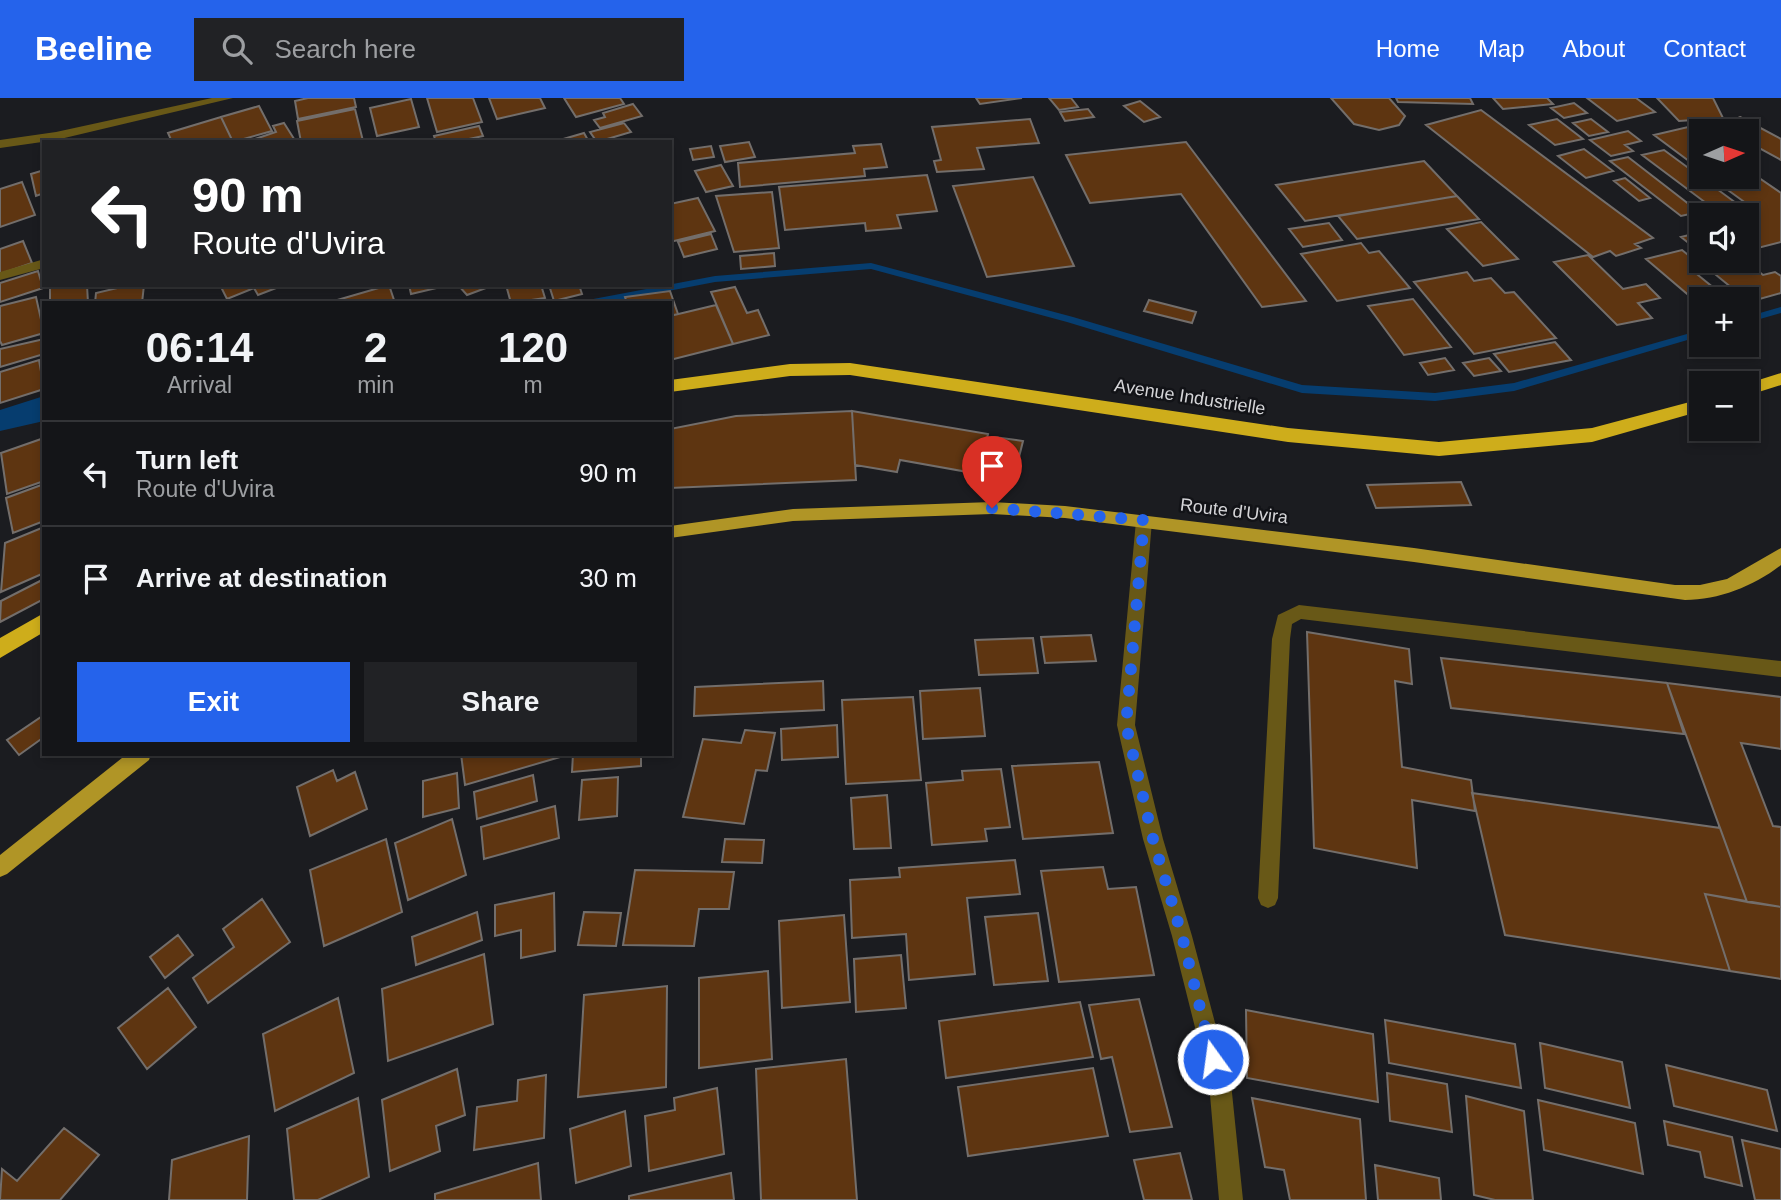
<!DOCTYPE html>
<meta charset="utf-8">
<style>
:root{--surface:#141518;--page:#212225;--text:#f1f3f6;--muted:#9d9fa2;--line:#333437;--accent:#2563eb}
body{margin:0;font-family:Arial,sans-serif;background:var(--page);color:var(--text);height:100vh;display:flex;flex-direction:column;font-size:26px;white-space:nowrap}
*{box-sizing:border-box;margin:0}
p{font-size:23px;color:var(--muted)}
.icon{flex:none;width:38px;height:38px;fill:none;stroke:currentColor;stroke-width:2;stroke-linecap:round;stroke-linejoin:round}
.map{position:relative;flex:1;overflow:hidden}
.details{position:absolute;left:42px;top:203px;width:630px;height:455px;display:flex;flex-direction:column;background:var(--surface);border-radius:0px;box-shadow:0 4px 10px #0003,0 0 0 2px var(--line)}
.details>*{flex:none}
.hud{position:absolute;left:42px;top:42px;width:630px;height:147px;border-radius:0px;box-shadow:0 4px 10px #0003,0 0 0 2px var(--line);background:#202124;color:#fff;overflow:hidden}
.needle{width:46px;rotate:87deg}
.controls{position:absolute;left:1689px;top:21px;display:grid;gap:14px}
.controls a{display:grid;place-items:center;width:70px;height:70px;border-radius:0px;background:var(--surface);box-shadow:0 4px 10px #0003,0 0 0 2px var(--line);font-size:35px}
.pin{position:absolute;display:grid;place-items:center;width:60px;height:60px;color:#fff;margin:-72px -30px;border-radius:50% 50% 50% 0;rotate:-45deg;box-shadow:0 0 7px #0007}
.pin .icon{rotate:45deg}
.me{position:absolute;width:77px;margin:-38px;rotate:346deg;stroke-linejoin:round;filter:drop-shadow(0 0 5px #0008)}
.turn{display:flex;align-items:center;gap:24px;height:147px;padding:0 35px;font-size:32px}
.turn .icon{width:91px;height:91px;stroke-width:2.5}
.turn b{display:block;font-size:49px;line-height:60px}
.eta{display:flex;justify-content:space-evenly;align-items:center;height:119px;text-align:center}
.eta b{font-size:42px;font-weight:700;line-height:49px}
.action{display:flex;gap:14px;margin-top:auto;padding:14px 35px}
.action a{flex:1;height:80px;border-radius:0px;background:var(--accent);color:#fff;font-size:28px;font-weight:700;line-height:80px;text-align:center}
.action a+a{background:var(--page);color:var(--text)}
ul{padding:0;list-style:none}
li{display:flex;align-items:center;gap:21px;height:105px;padding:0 35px;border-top:2px solid var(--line)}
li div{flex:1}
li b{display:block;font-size:26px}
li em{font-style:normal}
header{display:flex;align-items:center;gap:42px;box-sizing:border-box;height:98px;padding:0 35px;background:var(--accent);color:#fff}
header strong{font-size:33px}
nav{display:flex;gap:38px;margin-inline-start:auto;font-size:24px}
.search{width:490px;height:63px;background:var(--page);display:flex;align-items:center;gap:18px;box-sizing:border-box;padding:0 24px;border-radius:0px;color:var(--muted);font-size:26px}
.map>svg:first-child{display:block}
.water{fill:#063d6f}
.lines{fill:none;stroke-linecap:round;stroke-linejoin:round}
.stream{fill:#063d6f;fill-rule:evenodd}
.building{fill:#5e3511;stroke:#736e6b;stroke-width:2}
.minor{fill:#685817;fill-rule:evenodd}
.major{fill:#b09526;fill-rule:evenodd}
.highway{fill:#cead1b;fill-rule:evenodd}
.route{stroke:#2563eb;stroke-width:12;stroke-dasharray:0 21.6}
.labels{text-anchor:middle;stroke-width:5;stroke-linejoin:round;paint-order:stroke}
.street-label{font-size:18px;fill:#d5d5d8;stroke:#121317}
</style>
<header>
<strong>Beeline</strong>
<div class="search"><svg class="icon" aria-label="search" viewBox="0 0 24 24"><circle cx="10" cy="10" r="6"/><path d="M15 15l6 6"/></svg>Search here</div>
<nav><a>Home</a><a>Map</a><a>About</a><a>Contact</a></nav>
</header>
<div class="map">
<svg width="1781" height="1102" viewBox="0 0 1781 1102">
<rect width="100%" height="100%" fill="#1b1c20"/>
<path class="water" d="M44 298V323L0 333V312Z"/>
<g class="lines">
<path class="stream" d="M871 165 1073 219 1302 287 1435 295 1514 285 1701 232V238L1514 293 1435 303 1302 295 1067 224 871 171 715 184 606 205H583L588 202 715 178Z
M1781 209V215L1746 225V219Z"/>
</g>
<path class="building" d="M308 0H354L356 9 298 21 295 3Z
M427 0H473L482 24 437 34Z
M489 0H540L545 10 497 21Z
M564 0H620L624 6 576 19Z
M976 0H1022L980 6Z
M1049 0H1071L1078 9 1059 12Z
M1331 0H1389L1405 18 1399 27 1379 32 1354 26Z
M1396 0H1470L1473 6 1398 4Z
M1493 0H1547L1553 6 1503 11Z
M1587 0H1636L1655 14 1617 23Z
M1657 0H1713L1723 20 1679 23Z
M411 1 419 29 377 38 370 10Z
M1140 3 1160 19 1144 24 1124 8Z
M1574 5 1587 15 1564 20 1551 10Z
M633 6 642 18 600 30 594 22 605 19 603 15Z
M259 8 272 33 233 44 221 19Z
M355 11 363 43 301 44 297 23Z
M1088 11 1094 19 1065 23 1060 14Z
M1481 12 1653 140 1635 146 1641 150 1616 158 1610 153 1593 159 1426 27Z
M221 19 233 44H172L168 35Z
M1740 19 1781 41V62L1746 43V33H1730L1720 28Z
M1030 21 1039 45 977 50 984 71 937 74 934 63 941 62 932 29Z
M1557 21 1583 41 1555 47 1529 27Z
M1591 21 1608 34 1589 38 1573 25Z
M284 25 296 44H246L276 34 273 28Z
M624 25 631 34 597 44 590 34Z
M479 28 483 38 455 44H436L434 38Z
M1688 29 1701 38V72L1654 37Z
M1628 33 1641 43 1625 47 1633 53 1611 58 1590 42Z
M584 35 589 44H553Z
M749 44 755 59 725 64 720 48Z
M1186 44 1306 203 1262 209 1181 96 1090 105 1066 57Z
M881 46 887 69 864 71 865 78 740 89 738 65 855 55 853 48Z
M711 48 714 59 693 62 690 51Z
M1584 51 1613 73 1586 80 1558 58Z
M1664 52 1736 105 1714 111 1642 57Z
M1628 59 1699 114 1681 118 1610 63Z
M1424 63 1457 98 1305 123 1276 87Z
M721 67 733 88 706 94 695 73Z
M1746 71 1781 95V144L1746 153V117H1731L1754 111 1710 79H1746Z
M44 72V95L36 98 31 76Z
M927 77 937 113 897 117 901 130 866 133 865 125 785 132 779 89Z
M1033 79 1074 168 987 179 953 88Z
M1625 80 1650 100 1639 103 1614 83Z
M22 84 35 117 0 129V91Z
M772 94 779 150 734 154 716 98Z
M1457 98 1479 121 1357 141 1338 118Z
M698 100 715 133 670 144V106Z
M1481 124 1518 161 1483 168 1447 131Z
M1329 125 1342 142 1303 149 1289 131Z
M1701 134V155L1681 139Z
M711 136 717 151 684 159 678 144Z
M23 143 32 165 0 176V151Z
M1361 145 1369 155 1379 153 1410 190 1337 203 1301 156Z
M1682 152 1704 170 1693 173 1725 199 1701 201 1699 206 1646 161Z
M774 155 775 168 741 171 740 158Z
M1588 157 1623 191 1646 186 1660 200 1638 205 1652 220 1617 227 1554 164Z
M1746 163 1763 177 1775 174 1781 178V195L1749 204 1710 172Z
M38 173 43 190 0 204V185Z
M1467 174 1474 183 1491 180 1505 195 1514 194 1556 240 1474 256 1414 184Z
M87 187 88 205H50V188Z
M130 187H144L142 205H95L96 195Z
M220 187H284L258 197 254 190 227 201Z
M389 187 395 205H327Z
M409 187H441V189L411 196Z
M458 187H494L467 197Z
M506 187H541L545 200 511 205Z
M549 187H579L582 196 554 203Z
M735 189 747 215 758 212 769 237 733 246 711 194Z
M670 193 678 216 670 218V205H627L625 199Z
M36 199 44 235 2 247 0 243V208Z
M1413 201 1451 249 1404 257 1368 208Z
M1149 202 1196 214 1192 225 1144 213Z
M716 207 733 246 670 262V218Z
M44 241V256L0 269V251Z
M1555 244 1571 262 1509 274 1494 256Z
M1445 260 1454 272 1428 277 1420 265Z
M1489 260 1501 273 1474 278 1463 265Z
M39 262 44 291 0 305V274Z
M852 313 988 336 979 376 900 362 897 374 855 367Z
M852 313 856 382 670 390V331L736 318Z
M994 339 1023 343 1016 371 987 366Z
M44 340V383L7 396 1 355Z
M1461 384 1471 407 1376 410 1367 387Z
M44 386V423L13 435 6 400Z
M44 429V475L1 494 5 445Z
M44 481V501L0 524 1 503Z
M1307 534 1409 551 1412 586 1395 583 1402 669 1471 682 1475 713 1412 702 1417 770 1314 750Z
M1091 537 1096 563 1045 565 1041 539Z
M1033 540 1038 575 979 577 975 542Z
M1441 560 1667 585 1684 636 1451 610Z
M823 583 824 612 694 618 695 589Z
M1667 585 1781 599V651L1741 645 1773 728 1781 729V809L1747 804Z
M980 590 985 638 923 641 920 593Z
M913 599 921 682 846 686 842 602Z
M44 617V639L19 657 7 642Z
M837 627 838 659 782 662 781 631Z
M745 632 775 635 767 673 756 672 744 726 683 719 703 641 741 645Z
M461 656H559L560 659 465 687Z
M573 656H641V668L572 674Z
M1099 664 1113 735 1023 741 1012 668Z
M1001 671 1010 729 985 731 987 743 932 747 926 685 963 682 962 673Z
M333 672 337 683 355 674 367 711 310 738 297 689Z
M457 675 459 710 423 719V683Z
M533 677 537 703 477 721 474 694Z
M618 679 617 718 579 722 582 682Z
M1472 695 1720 730 1747 804 1705 796 1730 873 1505 837Z
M887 697 891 750 854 751 851 700Z
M555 708 559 740 484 761 481 729Z
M452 721 466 777 408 802 395 745Z
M386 741 402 814 324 848 310 772Z
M725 741 764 742 762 765 722 764Z
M1015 762 1020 796 967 800 975 876 909 882 906 836 852 840 850 782 900 779 899 770Z
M1103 769 1108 791 1136 789 1154 877 1059 884 1041 773Z
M635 772 734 774 729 811H699L694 848 623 847Z
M554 795 555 853 521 860V832L495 838V807Z
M1705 796 1781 809V881L1730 873Z
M262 801 290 844 208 905 193 880 234 849 223 831Z
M477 814 482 842 416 867 412 839Z
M584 814 621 815 616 848 578 847Z
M1038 815 1048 883 994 887 985 819Z
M844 817 850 904 782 910 779 823Z
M178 837 193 857 165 880 150 859Z
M484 856 493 926 388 963 382 891Z
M901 857 906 910 856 914 854 861Z
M768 873 772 961 699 970V880Z
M667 888 666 989 578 999 584 897Z
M168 890 196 929 147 971 118 930Z
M338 900 354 975 275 1013 263 936Z
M1139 901 1172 1029 1130 1034 1112 959 1101 961 1089 907Z
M1080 904 1093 959 946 980 939 923Z
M1246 912 1373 936 1378 1004 1247 980Z
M1385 922 1515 946 1521 990 1389 965Z
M1540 945 1622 964 1630 1010 1545 990Z
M846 961 857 1102H761L756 971Z
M1666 967 1767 992 1777 1033 1674 1008Z
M1093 970 1108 1038 968 1058 958 989Z
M457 971 465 1017 436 1028 440 1053 390 1073 382 1002Z
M1387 975 1447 986 1452 1034 1390 1023Z
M546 977 544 1040 474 1052 477 1009 517 1003 518 982Z
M717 990 724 1056 649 1073 645 1018 675 1012 674 1000Z
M1466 998 1524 1013 1533 1102H1495L1474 1097Z
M358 1000 369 1079 318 1102H294L287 1031Z
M1252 1000 1360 1021 1366 1102H1290L1284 1072 1265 1069Z
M1538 1002 1635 1025 1643 1076 1544 1052Z
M625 1013 631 1068 576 1085 570 1031Z
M1664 1023 1732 1039 1742 1088 1705 1079 1700 1054 1668 1047Z
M64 1030 99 1057 60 1102H0L2 1071 17 1083Z
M249 1038 247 1102H169L172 1062Z
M1742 1042 1781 1051V1102H1755Z
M1180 1055 1192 1102H1144L1134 1062Z
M538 1065 541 1102H435V1096Z
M1375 1067 1439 1080 1441 1102H1378Z
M731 1075 734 1102H629V1098Z"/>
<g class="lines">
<path class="minor" d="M212 0H233L56 42 0 50V42L56 34Z
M41 162 44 163V170L0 182V174Z
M1144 417 1152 423 1135 627 1163 741 1192 838 1231 985 1243 1102H1219L1209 985 1172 838 1143 741 1117 627 1136 423Z
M1299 507 1781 563V579L1301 521 1292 526 1290 541 1278 800 1275 807 1268 810 1261 807 1258 800 1272 541 1278 517Z"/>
<path class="major" d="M992 404 1065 408 1414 450 1675 487H1700L1727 481 1781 450V467C1754 488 1719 502 1685 502L1414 464 1065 420 992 416 793 423 670 440V428L793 411Z
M127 656H151L149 662 7 776 0 779V757Z"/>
<path class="highway" d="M850 265 1288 330 1439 344 1592 330 1701 301V313L1592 344 1439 358 1288 344 850 277 790 278 670 294V282L790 266Z
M1781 275V287L1746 298V286Z
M44 515V534L0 560V540Z"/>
</g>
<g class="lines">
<path class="route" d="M992 410 1144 422 1126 627 1153 741 1182 838 1213 961"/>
</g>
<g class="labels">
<g class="street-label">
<text transform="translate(1190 299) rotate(9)" y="6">Avenue Industrielle</text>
<text transform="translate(1234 413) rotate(7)" y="6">Route d'Uvira</text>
</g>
</g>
</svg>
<div class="controls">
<a><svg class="needle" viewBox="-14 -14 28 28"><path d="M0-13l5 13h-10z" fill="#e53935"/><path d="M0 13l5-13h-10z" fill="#9d9fa2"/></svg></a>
<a><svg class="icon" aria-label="sound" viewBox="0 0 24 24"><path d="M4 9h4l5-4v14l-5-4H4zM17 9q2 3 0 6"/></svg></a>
<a>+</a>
<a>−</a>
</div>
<div class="pin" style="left:992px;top:410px;background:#d93025"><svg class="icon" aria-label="arrive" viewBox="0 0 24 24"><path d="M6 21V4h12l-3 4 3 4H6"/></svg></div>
<svg class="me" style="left:1213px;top:961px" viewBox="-20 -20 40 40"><circle r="17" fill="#2563eb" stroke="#fff" stroke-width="3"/><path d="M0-11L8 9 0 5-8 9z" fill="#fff"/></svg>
<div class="hud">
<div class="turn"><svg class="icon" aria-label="left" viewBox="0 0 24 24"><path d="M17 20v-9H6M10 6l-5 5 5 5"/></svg><div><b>90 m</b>Route d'Uvira</div></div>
</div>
<section class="details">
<div class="eta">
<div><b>06:14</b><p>Arrival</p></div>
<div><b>2</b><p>min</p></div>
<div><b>120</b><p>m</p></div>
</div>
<ul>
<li><svg class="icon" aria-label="left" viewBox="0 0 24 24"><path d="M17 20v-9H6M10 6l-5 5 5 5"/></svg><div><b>Turn left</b><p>Route d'Uvira</p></div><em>90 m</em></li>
<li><svg class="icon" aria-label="arrive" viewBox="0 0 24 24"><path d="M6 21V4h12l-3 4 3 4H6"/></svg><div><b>Arrive at destination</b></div><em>30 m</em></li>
</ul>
<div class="action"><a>Exit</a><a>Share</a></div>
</section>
</div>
